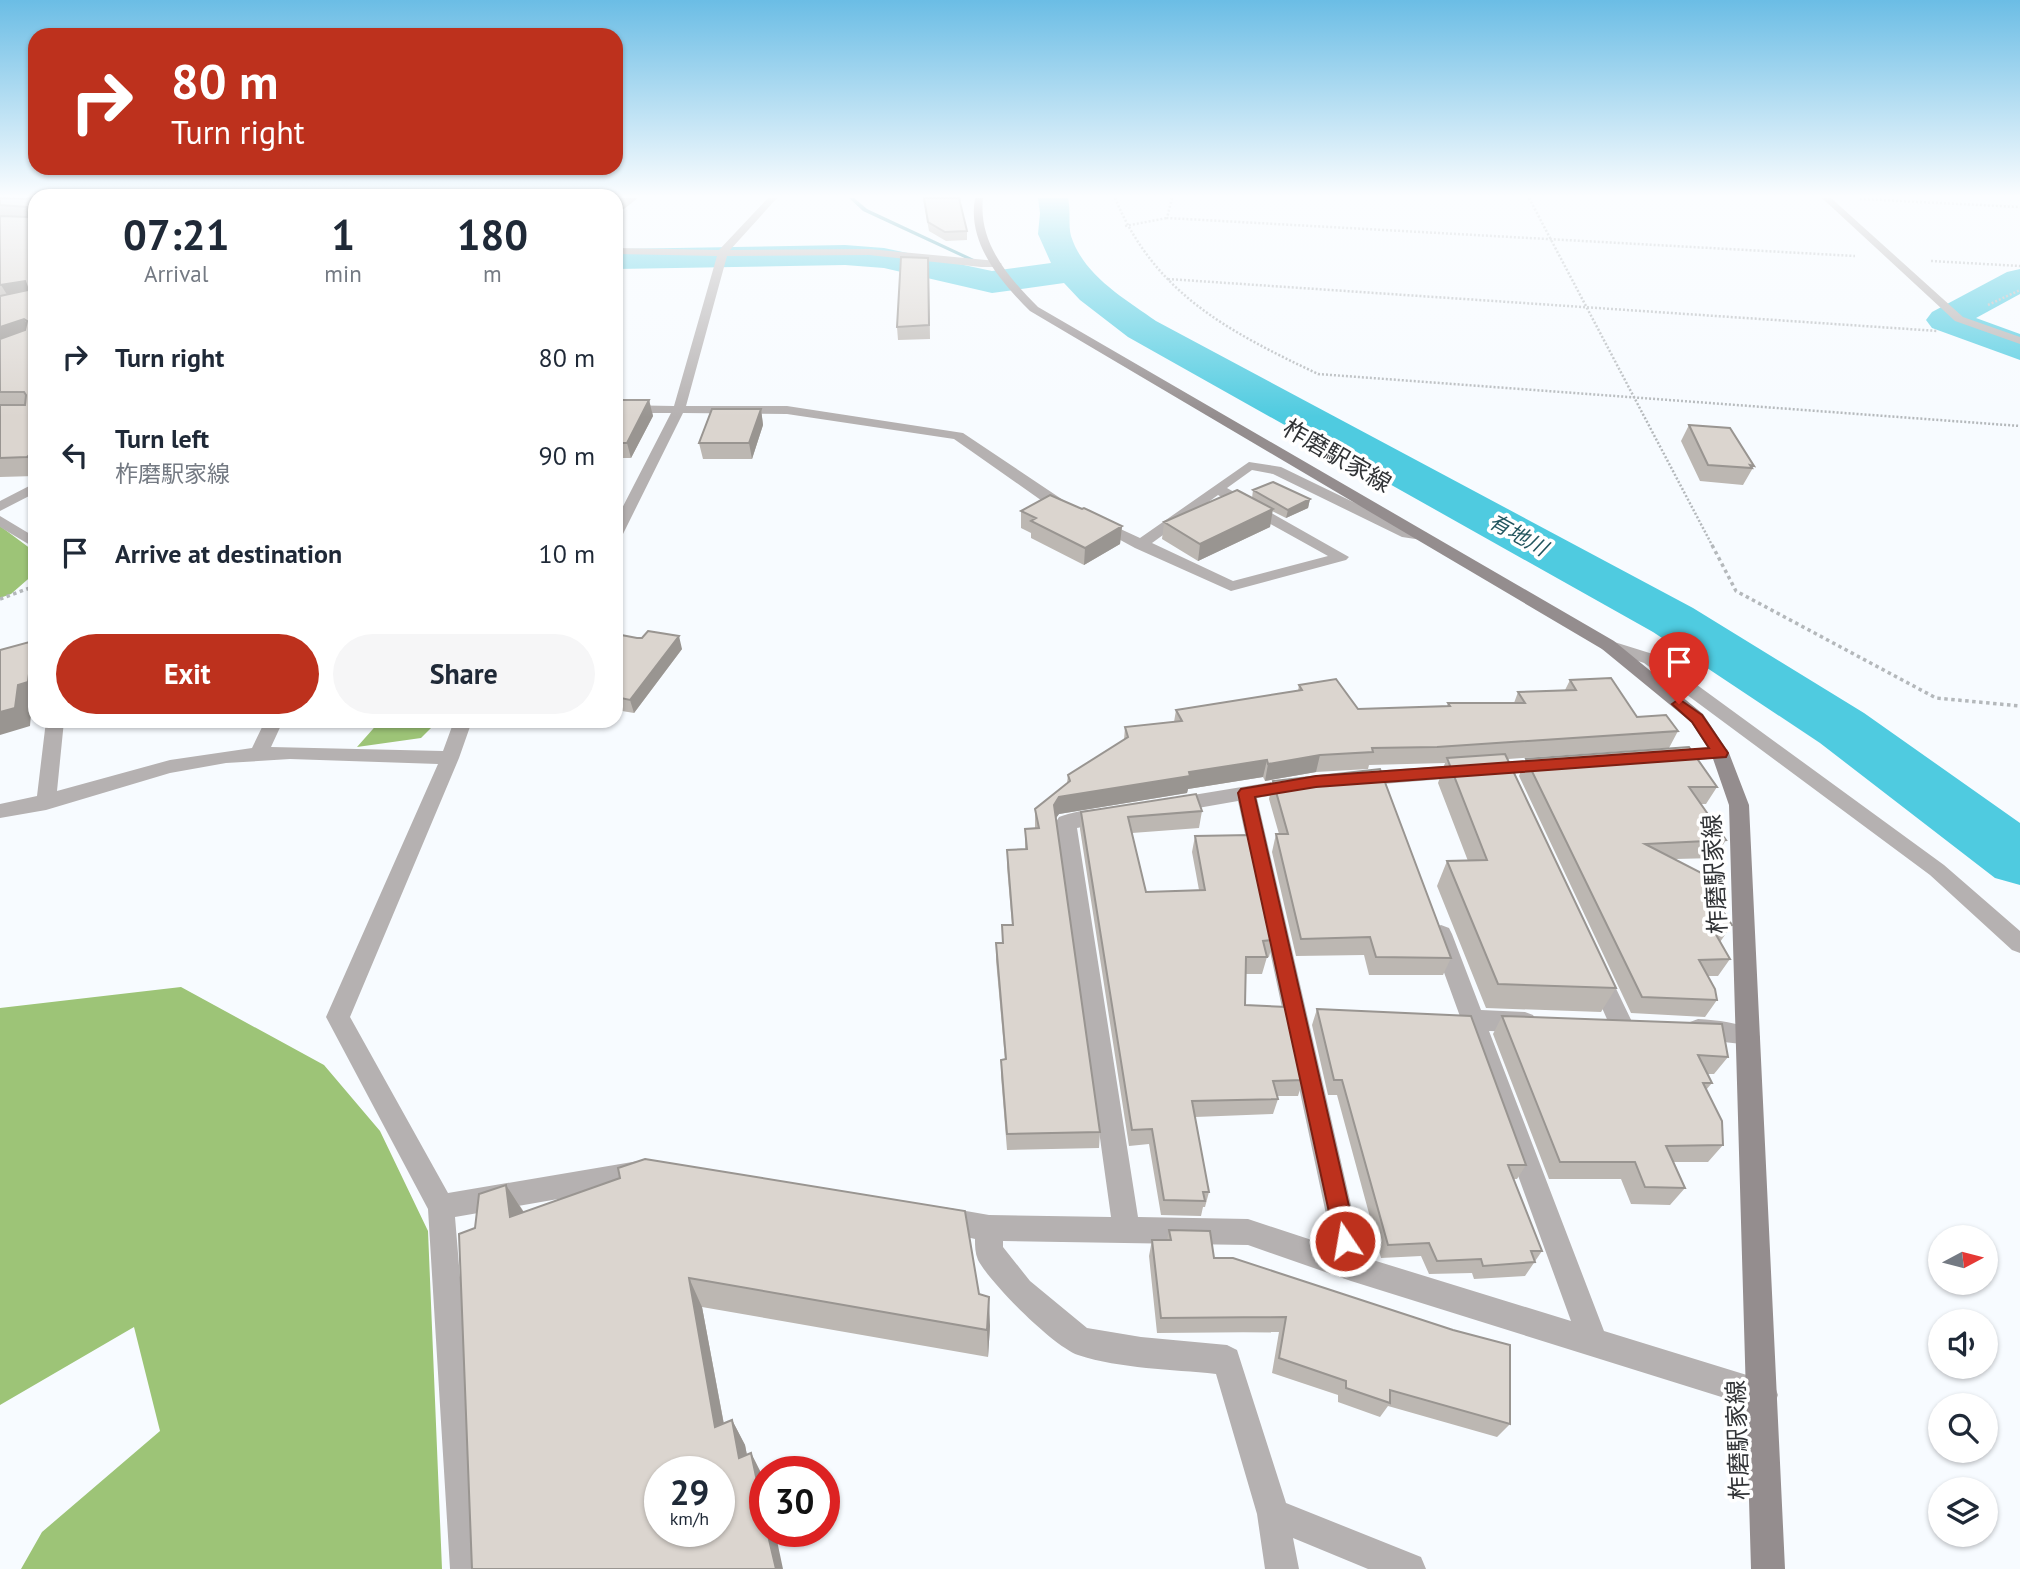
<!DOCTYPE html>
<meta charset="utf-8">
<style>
:root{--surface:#fff;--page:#f6f6f7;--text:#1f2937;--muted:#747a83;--accent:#bd311d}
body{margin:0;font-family:"PT Sans","Noto Sans JP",sans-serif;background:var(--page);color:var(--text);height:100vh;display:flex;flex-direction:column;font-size:26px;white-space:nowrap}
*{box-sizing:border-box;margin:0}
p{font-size:23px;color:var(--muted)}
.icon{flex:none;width:38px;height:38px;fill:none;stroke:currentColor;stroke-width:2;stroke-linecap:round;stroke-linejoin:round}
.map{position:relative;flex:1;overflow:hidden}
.panel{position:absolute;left:28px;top:189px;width:595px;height:539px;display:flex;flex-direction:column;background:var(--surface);border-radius:21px;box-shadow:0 2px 5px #0004}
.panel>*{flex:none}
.hud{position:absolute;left:28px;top:28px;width:595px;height:147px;border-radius:21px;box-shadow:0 2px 5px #0004;background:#bd311d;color:#fff;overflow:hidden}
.needle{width:46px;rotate:83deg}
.fabs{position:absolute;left:1928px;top:1225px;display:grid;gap:14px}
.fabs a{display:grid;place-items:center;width:70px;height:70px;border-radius:50%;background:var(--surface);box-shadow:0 2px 5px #0004;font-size:35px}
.speed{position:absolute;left:644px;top:1456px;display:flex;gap:14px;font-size:35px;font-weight:700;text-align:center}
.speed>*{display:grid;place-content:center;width:91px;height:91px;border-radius:50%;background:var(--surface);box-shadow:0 2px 5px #0004;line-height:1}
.speed small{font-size:18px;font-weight:400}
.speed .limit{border:10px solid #d22;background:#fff;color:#111}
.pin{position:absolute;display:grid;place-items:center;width:60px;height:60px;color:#fff;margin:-72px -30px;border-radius:50% 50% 50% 0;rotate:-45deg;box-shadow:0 0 7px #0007}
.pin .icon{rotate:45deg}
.me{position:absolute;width:77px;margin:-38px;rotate:348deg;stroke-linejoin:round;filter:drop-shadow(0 0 5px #0008)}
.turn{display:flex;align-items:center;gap:24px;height:147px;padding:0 28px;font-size:32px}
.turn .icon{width:91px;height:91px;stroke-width:2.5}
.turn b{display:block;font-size:49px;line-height:60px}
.eta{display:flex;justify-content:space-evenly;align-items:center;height:119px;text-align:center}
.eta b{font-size:42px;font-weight:800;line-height:49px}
.primary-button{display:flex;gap:14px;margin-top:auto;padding:14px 28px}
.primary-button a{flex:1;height:80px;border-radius:42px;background:var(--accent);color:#fff;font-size:28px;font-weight:800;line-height:80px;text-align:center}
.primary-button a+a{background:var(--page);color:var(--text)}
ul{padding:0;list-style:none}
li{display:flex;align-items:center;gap:21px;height:98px;padding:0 28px}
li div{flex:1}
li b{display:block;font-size:26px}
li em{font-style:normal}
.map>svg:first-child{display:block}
.forest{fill:#9dc477}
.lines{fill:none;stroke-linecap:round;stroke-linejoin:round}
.stream{fill:#469dad;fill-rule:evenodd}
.river{fill:#4fcbe0;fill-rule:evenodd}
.path-far1{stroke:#b4b8bb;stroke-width:2.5;stroke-dasharray:2 2;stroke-linecap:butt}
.path{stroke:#b4b8bb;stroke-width:3.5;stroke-dasharray:3.5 3.5;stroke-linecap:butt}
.minor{fill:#b5b1b1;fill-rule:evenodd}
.secondary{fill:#948d8e;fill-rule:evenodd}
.wall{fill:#bcb7b2}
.shaded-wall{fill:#999591}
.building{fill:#dbd5cf;stroke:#999591;stroke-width:2;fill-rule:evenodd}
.route{fill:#bd311d;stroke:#7b2013;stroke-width:2}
.labels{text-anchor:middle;stroke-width:7;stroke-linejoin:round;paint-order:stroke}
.far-water-label{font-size:21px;font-style:italic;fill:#21555e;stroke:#fff}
.street-label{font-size:24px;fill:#313336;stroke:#fff}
</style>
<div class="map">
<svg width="2020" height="1569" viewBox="0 0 2020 1569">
<rect width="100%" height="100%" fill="#f7fbff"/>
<path class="forest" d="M0 526 35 552V573L11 594 0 598Z
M380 721H438L421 738 357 747Z
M181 987 324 1065 380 1131 428 1231 442 1569H21L42 1532 160 1431 134 1327 0 1405V1008Z"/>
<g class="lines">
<path class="stream" d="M849 198H854L867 209 976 260 971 261 863 211Z
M970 268 973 270 972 271 964 276H960V274Z"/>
<path class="river" d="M1038 198H1068C1071 210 1068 225 1071 236 1084 276 1124 298 1156 321L1693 608 1864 713 2020 823V885L1995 878 1820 743 1653 632 1128 337 1080 300 1064 283 992 293 884 268 845 265 616 269V249L845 245 884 248 992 271 1051 263 1038 234 1040 213Z
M2020 269V294L1976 318 2020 334V360L1932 328 1926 320 1932 312 2007 272Z"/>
<path class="path-far1" d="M1115 198C1155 294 1228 331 1318 374L2020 426
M1172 198 1167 218 1855 256
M1529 198 1713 547
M1860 199 2020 207
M1125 226 1167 218
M1931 261 2020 266
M1168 279 1938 331
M1988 305 2020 290"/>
<path class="path" d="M1712 545 1736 591 1936 698 2020 706
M0 599 35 586"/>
<path class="minor" d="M768 198H777L730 250 869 249 997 261 1002 264 997 267H981L869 255 727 256 686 406H787L963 433 1075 508 1073 511H1063L1045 503 954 439 787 414 683 413 623 534 616 538V520L671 413H616V405L674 406 717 256 616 254V248L719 250Z
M1822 198H1831L1963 317 2020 337V344L1955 321Z
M1249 462 1281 467 1411 530 1427 533 1429 536 1422 540 1402 537 1273 474 1252 470 1227 488 1349 557 1346 560 1231 591 1135 548 1091 524 1093 521H1103L1140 538ZM1218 495 1328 556 1233 581 1152 543Z
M35 483V493L0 511V501Z
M0 516 35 537V548L0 527Z
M1608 640 1656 655 1944 865 2020 931V953L2012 950 1930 875 1644 663 1602 649 1600 645 1602 641Z
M46 721H64L57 791 170 760 252 748 265 721H283L271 747 443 751 454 721H472L459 758 350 1017 448 1193 644 1160 653 1163 657 1172 653 1181 644 1184 455 1217 484 1569H450L428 1209 326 1017 438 764 290 759 226 763 170 773 46 810 0 818V804L37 796Z
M1720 747 1727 749 1729 753 1727 757 1669 763 1662 761 1660 757 1662 753 1669 751Z
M1548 759 1555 760 1557 765 1555 770 1358 786 1351 784 1348 779 1351 774 1358 772Z
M1297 778 1304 780 1307 785 1304 790 1257 798 1363 1257 1571 1321 1430 934 1433 928 1441 925 1449 928 1452 934 1481 1010 1525 1012 1533 1015 1537 1022 1533 1029 1525 1032 1489 1031 1604 1331 1763 1380 1774 1384 1778 1395 1774 1406 1763 1410 1351 1281 1248 1245 1003 1241V1247L1030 1281 1087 1328 1141 1337 1227 1345 1237 1350 1286 1503 1421 1557 1426 1569H1368L1293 1538 1299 1569H1265L1257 1514 1216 1374C1171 1369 1121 1369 1078 1355 1053 1346 991 1284 978 1260 975 1253 975 1246 975 1239L933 1229 930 1220 933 1211 943 1207 989 1215 1111 1217 1056 822 1059 817C1074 812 1099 806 1114 811L1117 816 1114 821 1077 828 1138 1217 1248 1219 1333 1247 1238 801 1175 812 1168 810 1165 805 1168 800 1175 798Z
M1599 967 1607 969 1610 976 1634 1026 1630 1033 1622 1036 1614 1033 1610 1026 1588 976 1591 969Z
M1698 1019C1719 1020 1737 1023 1756 1030L1760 1037 1756 1044C1750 1046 1698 1039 1690 1036L1686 1029 1690 1022Z"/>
<path class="secondary" d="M975 198H983C978 243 1008 277 1038 307L1614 641 1703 714 1729 753 1749 805 1785 1569H1751L1729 805 1711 753 1691 722 1602 649 1030 311C1000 281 967 243 975 198Z"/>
</g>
<path class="wall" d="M0 198H35V476L0 477Z
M923 198H959L967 231V240L946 241 929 231Z
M929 271 930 339 898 340 897 327Z
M616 400H649L653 416 631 458H616Z
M761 409 763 425 752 459H703L699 443Z
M1689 425 1754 466 1743 485 1700 481 1681 441Z
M1253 490 1310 499 1308 508 1286 518 1272 511 1270 527 1198 561 1162 539 1164 522 1252 498Z
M1082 509 1122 526 1120 544 1084 565 1031 538V533L1021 528V511Z
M616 634 682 649 634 713 616 710Z
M1570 680 1637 717 1678 731 1669 748 1508 759 1616 988 1601 1012 1486 1008 1437 886 1447 861H1468L1438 783 1445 763 1369 765 1368 769 1316 772 1265 781 1263 777 1188 789 1187 793 1059 814 1056 818 1100 1132 1099 1148 1007 1150 1001 1076V1060H1005L996 960V943H1002V925H1012L1007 867V850H1025V829H1035V809L1067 783 1068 775 1124 740 1125 727 1174 722 1176 710 1298 691 1299 685 1358 709 1447 706 1448 703H1514L1518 692 1565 690Z
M1526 759 1717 787 1706 804H1700L1726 840 1715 858 1675 859 1711 893 1732 925 1720 942 1730 959 1718 976H1708L1717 1000 1705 1017 1631 1013 1519 776Z
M1273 781 1451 958 1443 975H1369L1364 955 1296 956 1272 852 1276 834H1279L1269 799Z
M1202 811 1199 828 1132 833 1146 892 1199 890 1192 852 1195 836 1273 940 1269 957H1267L1262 974H1246L1245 1005 1303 1080 1298 1096H1277L1278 1099 1273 1114 1195 1117 1209 1192 1205 1207H1203L1201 1216 1161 1215 1149 1144 1129 1146 1080 829 1081 812Z
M1317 1009 1526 1165 1517 1179H1514L1542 1251 1525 1276 1474 1279 1472 1273 1429 1274 1421 1256 1381 1258 1337 1095H1328L1312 1025Z
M1502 1016 1728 1057 1714 1074H1707L1712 1083 1706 1090 1723 1145 1708 1162H1673L1685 1188 1670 1205 1631 1204 1621 1179H1549L1493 1034Z
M506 1185 524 1212 979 1294 990 1326 988 1357 702 1307 724 1424 732 1420 745 1445 747 1455 751 1453 763 1477 765 1486V1531L475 1228Z
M1169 1230 1214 1258 1510 1424 1497 1437 1388 1406 1380 1417 1338 1402V1395L1272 1373 1279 1332 1157 1333 1149 1256 1152 1240H1167Z"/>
<path class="shaded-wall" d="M616 198H638L616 215Z
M25 281 35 297 11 301 1 285Z
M24 319 34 336 0 348V327Z
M649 400 653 416 631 458 627 443Z
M761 409 763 425 752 459 749 443Z
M35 450V470L27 457Z
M1310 499 1308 508 1286 518 1288 510Z
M1273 509 1270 527 1198 561 1200 544Z
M1122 526 1120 544 1084 565 1085 548Z
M679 636 682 649 634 713 630 700Z
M33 641 35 644V702L32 703 30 726 0 735V712L18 685Z
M1320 755 1316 772 1265 781 1268 764Z
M1267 760 1263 777 1188 789 1187 793 1059 814 1053 822 1054 805 1059 797 1189 772Z
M506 1185 526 1216 510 1217Z
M689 1278 702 1307 729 1452 715 1427Z
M989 1297 990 1326 988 1357 987 1330Z
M732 1420 745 1445 752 1482 739 1458Z
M751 1453 763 1477 765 1486V1519Z
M767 1531H775L783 1569H776Z"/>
<path class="building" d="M0 198 27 199V198H35V450L27 457 0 458V405H25L26 395 24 392H0V339L25 330 27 321 24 319 0 327V296L28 290 25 281 0 285V216L28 217 27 207 0 205Z
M924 198H959L967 231 945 232 928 222Z
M901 257 928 258 929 325 897 327Z
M616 400H649L627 443H616Z
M712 409H761L749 443H699Z
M1689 425 1730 428 1754 466 1750 465 1752 468 1708 465Z
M1273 482 1310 499 1288 510 1253 490Z
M1237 490 1273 509 1200 544 1164 522Z
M1050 495 1082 509 1084 508 1122 526 1085 548 1031 521 1036 518 1021 511Z
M648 631 679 636 630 700 616 697V634L637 638H642Z
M33 641 28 682 18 685 15 708 0 712V650Z
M1611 678 1637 717 1666 715 1678 731 1437 747 1372 748 1373 752 1320 755 1268 764 1267 760 1189 772 1190 776 1059 797 1054 805 1100 1132 1007 1134 1001 1060 1006 1059 996 943H1003L1002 925H1013L1007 850 1027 849 1025 829 1039 828 1035 809 1070 781 1068 775 1128 737 1125 727 1182 721 1176 710 1302 690 1299 685 1336 679 1358 709 1450 706 1448 703H1525L1518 692 1576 690 1570 680Z
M1689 747 1717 787H1689L1726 840 1645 844 1719 882 1711 893 1732 925 1711 926 1730 959 1699 960 1715 989 1717 1000 1642 997 1526 759Z
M1505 754 1616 988 1498 984 1447 861 1487 860 1447 758Z
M1380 769 1451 958 1376 957 1370 937 1301 939 1276 834H1288L1273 781Z
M1196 794 1202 811 1128 817 1146 892 1205 890 1195 836 1250 835 1273 940 1263 941 1267 957H1246L1245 1005 1287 1007 1303 1080 1273 1081 1278 1099 1192 1101 1209 1192H1203L1205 1201 1164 1200 1152 1129 1132 1130 1081 812Z
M1317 1009 1471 1016 1526 1165H1508L1542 1251H1531L1535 1262 1483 1266 1481 1259 1437 1261 1429 1243 1388 1245 1342 1080H1334Z
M1502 1016 1722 1024 1728 1057 1698 1055 1712 1083H1703L1722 1121 1723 1145 1666 1146 1685 1188 1645 1187 1635 1162H1560Z
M645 1159 965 1211 979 1294 989 1297 987 1330 689 1278 715 1427 732 1420 739 1458 751 1453 765 1519V1531H767L776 1569H472L459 1234 475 1228 479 1194 506 1185 510 1217 620 1178 618 1168ZM660 1472H719V1531H660Z
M1169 1230 1210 1231 1214 1258H1233L1453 1330 1510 1345V1424L1390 1390V1403L1346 1388V1381L1279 1358 1286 1317 1161 1318 1152 1240H1171Z"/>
<linearGradient id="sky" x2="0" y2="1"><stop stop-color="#6bbde5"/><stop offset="0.47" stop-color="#fbfdff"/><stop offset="1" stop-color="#fbfdff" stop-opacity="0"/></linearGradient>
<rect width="2020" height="417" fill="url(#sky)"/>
<path class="route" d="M1679 699 1702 715 1728 753 1726 757 1316 787 1255 797 1357 1241 1353 1249 1345 1252 1337 1249 1238 793 1241 789 1316 776 1709 748 1692 722 1672 704Z"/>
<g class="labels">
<g class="far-water-label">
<text transform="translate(1518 535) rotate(29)" y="7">有地川</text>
</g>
<g class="street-label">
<text transform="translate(1337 456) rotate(30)" y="8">柞磨駅家線</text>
<text transform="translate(1715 874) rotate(-93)" y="8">柞磨駅家線</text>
<text transform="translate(1738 1440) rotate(-92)" y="8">柞磨駅家線</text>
</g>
</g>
</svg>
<div class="fabs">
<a><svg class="needle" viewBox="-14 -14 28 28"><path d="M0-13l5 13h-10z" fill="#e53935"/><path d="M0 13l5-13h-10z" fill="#747a83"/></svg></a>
<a><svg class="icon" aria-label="sound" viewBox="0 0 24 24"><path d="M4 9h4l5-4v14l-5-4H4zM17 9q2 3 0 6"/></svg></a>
<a><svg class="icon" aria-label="search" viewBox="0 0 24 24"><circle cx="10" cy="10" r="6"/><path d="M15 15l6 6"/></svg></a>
<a><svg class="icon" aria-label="layers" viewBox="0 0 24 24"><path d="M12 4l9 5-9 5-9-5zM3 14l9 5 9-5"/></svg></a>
</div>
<div class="speed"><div>29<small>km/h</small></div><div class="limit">30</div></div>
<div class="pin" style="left:1679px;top:704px;background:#d93025"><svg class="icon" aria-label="arrive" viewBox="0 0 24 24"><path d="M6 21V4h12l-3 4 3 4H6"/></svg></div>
<svg class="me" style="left:1345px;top:1241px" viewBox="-20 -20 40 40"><circle r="17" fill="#bd311d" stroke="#fff" stroke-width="3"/><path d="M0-11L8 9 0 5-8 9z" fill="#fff"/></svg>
<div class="hud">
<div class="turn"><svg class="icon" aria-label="right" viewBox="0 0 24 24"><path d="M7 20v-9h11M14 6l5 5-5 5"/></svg><div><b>80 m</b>Turn right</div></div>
</div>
<section class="panel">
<div class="eta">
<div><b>07:21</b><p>Arrival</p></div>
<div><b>1</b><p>min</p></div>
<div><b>180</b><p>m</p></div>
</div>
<ul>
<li><svg class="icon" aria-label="right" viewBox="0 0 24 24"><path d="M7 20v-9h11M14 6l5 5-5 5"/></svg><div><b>Turn right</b></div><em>80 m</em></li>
<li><svg class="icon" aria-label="left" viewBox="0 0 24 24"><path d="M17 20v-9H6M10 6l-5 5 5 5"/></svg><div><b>Turn left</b><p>柞磨駅家線</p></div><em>90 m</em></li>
<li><svg class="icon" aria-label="arrive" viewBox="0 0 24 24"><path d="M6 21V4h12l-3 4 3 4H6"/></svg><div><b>Arrive at destination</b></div><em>10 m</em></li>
</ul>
<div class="primary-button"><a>Exit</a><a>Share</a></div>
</section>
</div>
